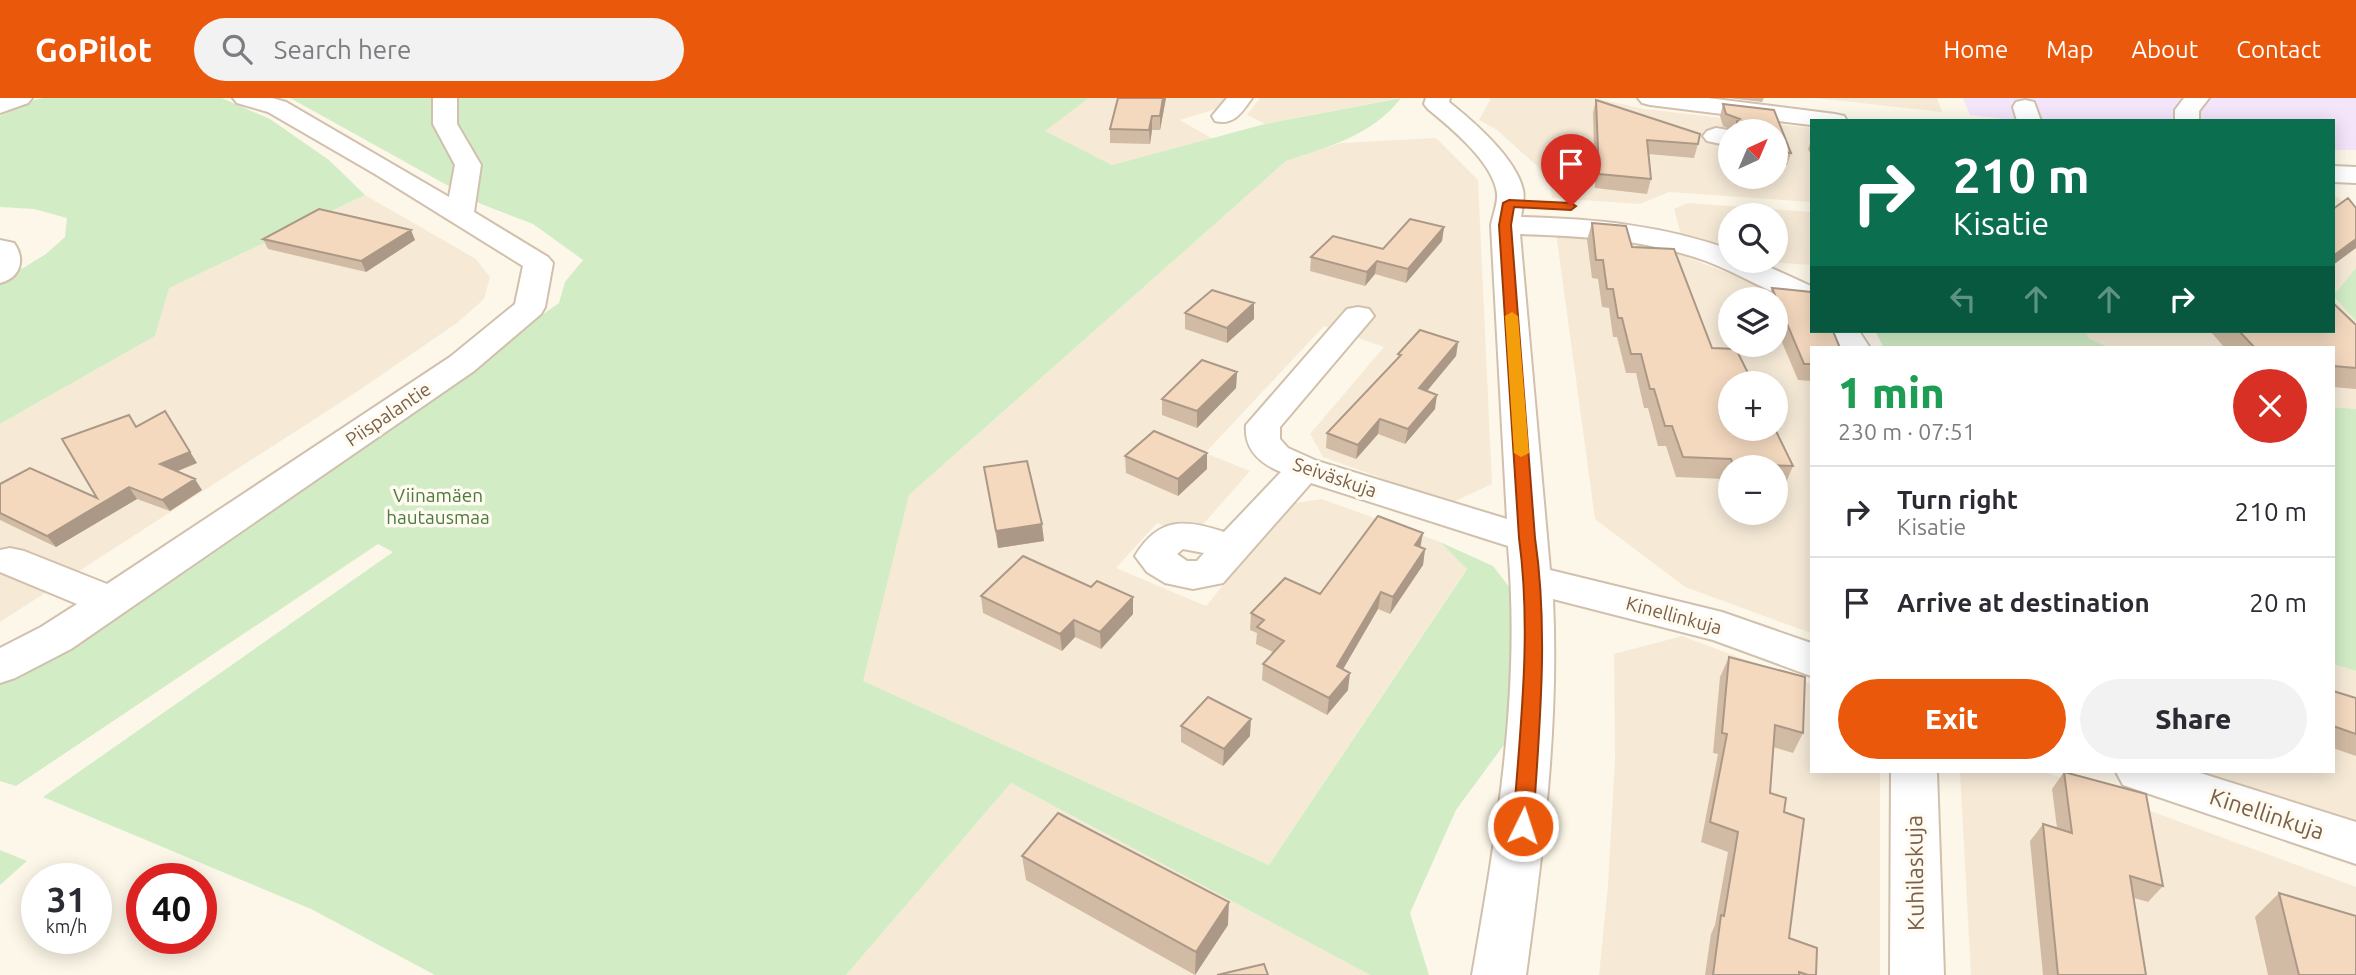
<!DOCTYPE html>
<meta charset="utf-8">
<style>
:root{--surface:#fff;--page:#f2f2f3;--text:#2b2b33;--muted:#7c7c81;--line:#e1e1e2;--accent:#ea580c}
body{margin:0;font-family:Ubuntu,sans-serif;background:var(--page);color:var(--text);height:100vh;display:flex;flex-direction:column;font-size:26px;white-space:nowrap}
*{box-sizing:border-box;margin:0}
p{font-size:23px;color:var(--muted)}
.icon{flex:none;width:38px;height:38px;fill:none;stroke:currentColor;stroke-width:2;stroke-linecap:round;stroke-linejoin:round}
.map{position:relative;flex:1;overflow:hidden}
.sheet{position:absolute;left:1810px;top:248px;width:525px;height:427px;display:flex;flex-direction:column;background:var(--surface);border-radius:0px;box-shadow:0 4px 18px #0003}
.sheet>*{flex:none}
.banner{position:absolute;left:1810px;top:21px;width:525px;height:214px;border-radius:0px;box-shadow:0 4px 18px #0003;background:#0b6e4f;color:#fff;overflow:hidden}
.needle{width:46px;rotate:44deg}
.fabs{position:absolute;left:1718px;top:21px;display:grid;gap:14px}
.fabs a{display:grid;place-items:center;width:70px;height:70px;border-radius:50%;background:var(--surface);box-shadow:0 4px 18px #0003;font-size:35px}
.speed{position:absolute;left:21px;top:765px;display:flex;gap:14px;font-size:35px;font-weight:700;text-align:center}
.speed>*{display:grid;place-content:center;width:91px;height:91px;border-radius:50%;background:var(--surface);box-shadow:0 4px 18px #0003;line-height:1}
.speed small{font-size:18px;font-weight:400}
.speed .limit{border:10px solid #d22;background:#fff;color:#111}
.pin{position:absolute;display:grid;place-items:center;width:60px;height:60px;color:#fff;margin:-72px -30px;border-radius:50% 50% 50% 0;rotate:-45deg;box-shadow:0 0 7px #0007}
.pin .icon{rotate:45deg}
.me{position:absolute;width:77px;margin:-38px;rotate:4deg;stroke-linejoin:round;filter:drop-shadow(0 0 5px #0008)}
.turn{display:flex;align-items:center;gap:24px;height:147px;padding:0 28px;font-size:32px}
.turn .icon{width:91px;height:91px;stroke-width:2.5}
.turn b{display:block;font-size:49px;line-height:60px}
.lanes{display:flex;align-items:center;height:66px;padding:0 28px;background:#0003;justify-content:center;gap:35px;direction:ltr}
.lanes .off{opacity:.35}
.round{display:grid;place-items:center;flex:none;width:74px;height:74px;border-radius:37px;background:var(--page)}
.headline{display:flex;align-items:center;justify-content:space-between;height:119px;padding:0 28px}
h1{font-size:42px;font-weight:800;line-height:52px;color:#1e9e55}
.button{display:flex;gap:14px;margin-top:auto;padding:14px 28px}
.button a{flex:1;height:80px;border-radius:42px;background:var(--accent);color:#fff;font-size:28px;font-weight:800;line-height:80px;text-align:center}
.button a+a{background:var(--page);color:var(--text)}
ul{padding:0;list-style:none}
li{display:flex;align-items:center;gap:21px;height:91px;padding:0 28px;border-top:2px solid var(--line)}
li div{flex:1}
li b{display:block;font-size:26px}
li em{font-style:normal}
header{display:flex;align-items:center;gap:42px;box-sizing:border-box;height:98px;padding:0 35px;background:var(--accent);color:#fff}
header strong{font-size:33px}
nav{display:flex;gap:38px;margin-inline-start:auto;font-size:24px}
.search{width:490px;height:63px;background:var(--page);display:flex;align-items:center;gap:18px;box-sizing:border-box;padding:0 24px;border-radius:38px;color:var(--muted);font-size:26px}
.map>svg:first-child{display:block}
.residential{fill:#f6ead7;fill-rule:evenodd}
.education{fill:#f4e5fa}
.green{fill:#d2edc6}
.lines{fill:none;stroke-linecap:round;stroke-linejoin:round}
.minor-casing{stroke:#d1c0ad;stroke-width:4}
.minor{fill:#fff;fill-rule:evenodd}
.wall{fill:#d2bba4}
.shaded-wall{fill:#ab9886}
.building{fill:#f4d9bf;stroke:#ab9886;stroke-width:2}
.route{fill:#ea580c;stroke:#983908;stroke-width:2}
.slow{fill:#f59e0b}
.labels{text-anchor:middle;stroke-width:7;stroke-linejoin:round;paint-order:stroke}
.street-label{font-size:19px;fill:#7a604b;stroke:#fffbf1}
.park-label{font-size:19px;fill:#4c7a3f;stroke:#fffbf1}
.near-street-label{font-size:23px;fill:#7a604b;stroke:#fffbf1}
</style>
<header>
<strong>GoPilot</strong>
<div class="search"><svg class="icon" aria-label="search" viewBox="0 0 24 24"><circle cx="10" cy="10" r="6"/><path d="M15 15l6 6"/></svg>Search here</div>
<nav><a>Home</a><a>Map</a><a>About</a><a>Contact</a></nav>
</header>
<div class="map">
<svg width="2356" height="877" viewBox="0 0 2356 877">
<rect width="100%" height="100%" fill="#fdf7e9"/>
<path class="residential" d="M1089 0H1227L1219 10 1180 22 1213 41 1112 67 1044 33Z
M1260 0H1399L1265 26 1247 17Z
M1491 0H1594L1645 11 1811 30V104L1669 94 1640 106 1552 100 1550 87 1538 69 1497 32 1479 22ZM1731 33H1776V79H1731Z
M1815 0H1937L1942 14Z
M1436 40 1478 82 1492 386 1451 405 1323 359 1310 336 1384 249 1324 228 1205 355 1250 373 1192 439 1157 425 1116 470 1206 508 1289 406 1322 401 1440 444 1467 470 1269 767 862 583 909 397 1286 63 1341 45Z
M2333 96 2356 113V170L2333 198Z
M365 97 476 161 490 179 484 201 457 225 355 295 0 524V326L155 238 168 190Z
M1688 105 1811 114V167L1750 163H1776V117H1731V161L1683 144 1674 111Z
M1556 135 1641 141 1811 208V233H1840L1847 250H1811V535L1685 489 1595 421ZM1731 201H1776V247H1731ZM1731 285H1776V331H1731ZM1731 369H1776V415H1731Z
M2333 199 2356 223V311L2333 309V250H2110L2089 240 2084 233H2333Z
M1682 538 1811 586V674H1880V877H1599L1608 787 1615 660 1614 556Z
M2333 566 2356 573V731L2199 675 2333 674Z
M1960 674H2045L2356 789V877H1971Z
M1011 685 1370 877H846Z"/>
<path class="education" d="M1963 0H2356V52H2333V23H2023L1970 17Z"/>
<path class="green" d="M43 0H222L270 21 329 62 365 97 169 190 155 238 0 326V184L46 156 65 139 67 120 34 111 0 109V18L31 3Z
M290 0H1089L1045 33 1112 67 1265 26 1401 0C1373 37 1328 49 1286 63L909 397 863 583 1269 767 1467 471 1440 444 1493 468 1520 503 1512 554 1506 644 1456 712 1410 815 1429 877H1370L1011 685 846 877H435L311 811 43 699 393 454 378 446 16 688 0 683V581L81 537 559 205 565 184 583 162 533 126 481 106Z
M2356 170V223L2333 198Z
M1875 233H2084L2089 240 2110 250H1884Z
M2333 309 2356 311V573L2333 566Z
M0 752 27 763 0 787Z"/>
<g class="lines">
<g class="minor-casing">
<path id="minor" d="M0 0H32L28 5 0 15Z
M233 0H272L286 4 449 99 455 67 433 26V0H457V26L481 67 474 114 548 159 553 165 545 209 541 216 474 273 71 551 15 580 0 585V550L41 529 77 506 0 474V452L10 450 24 453 107 486 450 259 515 206 523 168 375 76 268 14 237 5Z
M1227 0H1252C1242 14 1234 28 1215 23L1212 18Z
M1426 0H1450L1449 4C1474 24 1516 60 1523 92 1525 101 1522 110 1521 119 1594 121 1662 127 1731 152V163H1756L1811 188V208C1775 199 1741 176 1706 163 1645 141 1584 138 1520 136L1550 472 1722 514 1811 545V578L1713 542 1553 501C1559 628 1543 752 1526 877H1472C1497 734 1521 593 1508 448L1311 385 1223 485 1193 491 1165 485 1147 474 1135 458C1159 419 1184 421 1224 434L1281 374C1259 365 1244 351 1246 327L1347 211 1358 209 1369 211 1374 218 1280 329V341L1288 350 1317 363 1507 421 1491 127C1493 117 1498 105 1497 95 1493 64 1450 29 1428 11L1424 6ZM1183 451 1204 455 1197 463H1187L1177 456Z
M1638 0H1708L1835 16 1844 18 1847 23H1811V27L1650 7 1642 5Z
M2184 0H2209L2199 13V23H2175V12Z
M2025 2 2034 4 2041 23H2017L2013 9 2016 4Z
M1716 30 1734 33H1731V48L1707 43 1703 38 1707 33Z
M2333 68 2356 69V85L2333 84Z
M0 142 14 145C26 162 20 180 0 185Z
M1827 233H1859L1870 250H1838Z
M1891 674H1937L1944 877H1890Z
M2116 674H2197L2356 724V766L2123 687Z"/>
</g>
<use href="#minor" class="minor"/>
</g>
<path class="wall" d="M1166 0 1160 32H1152L1150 46 1110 45V31Z
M1729 0H1764L1762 4Z
M1596 2 1698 46 1694 60 1648 56 1651 81 1647 96 1595 90 1593 15Z
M1723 6 1774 12 1791 55 1787 67 1776 66V33H1734L1723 28 1720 18Z
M1811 43V57L1808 51Z
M1592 125 1632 149 1712 250 1793 368 1785 387H1776V369H1731V386L1726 385 1724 381 1676 379 1666 348H1658L1648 310H1644L1636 275H1626L1617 239H1613L1609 210 1602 209 1598 181 1592 180 1587 142Z
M1444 129 1442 143 1406 185 1375 176 1365 188 1310 173 1311 159 1383 151Z
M263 141 415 142 366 174 268 151Z
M1772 190 1811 250V283L1798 282 1776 230V201H1768Z
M1185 215 1254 221 1227 245 1185 231Z
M2356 227V291L2333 289V250H2225L2210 233H2333Z
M1458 244 1456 258 1427 293 1435 311 1405 346 1378 336 1356 361 1326 350 1327 335 1398 260V256Z
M1237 274 1236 290 1197 330 1162 317V301Z
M137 329 197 365 177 373 202 392 170 413 137 401 56 449 0 422V386L97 400Z
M1125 358 1207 371 1178 398 1126 375Z
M984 369 1044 443 998 450Z
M1425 451 1423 467 1390 516 1378 511 1343 571 1348 592 1327 617 1262 582 1263 566 1273 554 1256 546 1257 535 1250 532 1251 515 1320 496Z
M1091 489 1133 499V516L1101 551 1075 539 1062 553 983 515 981 498Z
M1729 559 1803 635 1793 655 1773 649 1770 695 1784 714 1789 840 1816 877H1705L1711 836 1715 827 1728 754 1701 744 1718 656 1713 655 1720 579Z
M2333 593 2356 600V658L2333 650Z
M1181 628 1250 638 1223 668 1181 644Z
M2064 674 2163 788 2148 804 2134 800 2146 877H2043L2030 743 2043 726 2057 730 2052 691Z
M1022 758 1228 827 1195 877 1026 782Z
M2279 795 2356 877H2268L2255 819Z"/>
<path class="shaded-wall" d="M1163 0H1166L1160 32V18Z
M1152 18V32L1150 46 1149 32Z
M1444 129 1442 143 1406 185 1408 171Z
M411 132 415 142 366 174 361 163Z
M2356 141V150L2333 167V158Z
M1377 163 1375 176 1365 188 1367 174Z
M1254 205V221L1227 245V230Z
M1458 244 1456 258 1417 305 1419 290Z
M1237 274 1236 290 1197 330V313Z
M1437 297 1435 311 1405 346 1408 331Z
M165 313 197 365 168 377 160 366Z
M1380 321 1378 336 1356 361 1358 347Z
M1207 355V371L1178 398V381Z
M195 381 202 392 170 413 162 402Z
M129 389 137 401 56 449 47 438Z
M1042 426 1044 443 998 450 996 433Z
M1423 435 1420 451 1415 447Z
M1425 451 1423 467 1390 516 1393 499Z
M1381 494 1378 511 1335 585 1337 568Z
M1133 499V516L1101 551 1100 534Z
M1074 522 1075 539 1062 553 1060 536Z
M1350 575 1348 592 1327 617 1329 600Z
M1251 621 1250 638 1223 668 1224 651Z
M1229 804 1228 827 1195 877 1196 854Z"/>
<path class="building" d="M1118 0H1163L1160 18H1152L1149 32 1110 31Z
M1596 2 1700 36 1698 46 1647 42 1651 81 1599 76Z
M1723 6 1774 12 1791 55 1776 53V33H1737V23L1740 21 1726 16Z
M2348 100 2356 110V141L2333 158V111Z
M319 111 411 132 361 163 263 141Z
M1410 121 1444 129 1408 171 1377 163 1367 174 1311 159 1333 138 1383 151Z
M1592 125 1626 128 1632 149 1674 151 1712 250 1736 251 1753 285H1731V331H1775L1793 368 1733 366 1731 361 1683 359 1672 328H1665L1654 291H1650L1641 256H1631L1622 220H1618L1613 191H1607L1603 162H1596Z
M1772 190 1811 194V233H1833L1840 250H1811V266H1804Z
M1212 192 1254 205 1227 230 1185 215Z
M2333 205 2356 227V270L2333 268V250H2255L2239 233H2333Z
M1420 232 1458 244 1419 290 1437 297 1408 331 1380 321 1358 347 1327 335 1401 257 1398 256Z
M1202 262 1237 274 1197 313 1162 301Z
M165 313 190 354 160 366 195 381 162 402 129 389 47 438 0 415V386L30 370 97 400 62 341 129 317 136 329Z
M1154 333 1207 355 1178 381 1125 358Z
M1027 363 1042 426 996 433 984 369Z
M1378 418 1423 435 1415 447 1425 451 1393 499 1381 494 1337 568 1350 575 1329 600 1263 566 1284 543 1257 529 1264 522 1251 515 1285 480 1320 496Z
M1023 458 1091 489 1097 483 1133 499 1100 534 1074 522 1060 536 981 498Z
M1729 559 1805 579 1803 635 1775 627 1770 695 1786 700 1784 714 1804 721 1789 840 1817 850 1816 877H1808L1799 874V877H1713L1721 817 1724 818 1738 734 1710 724 1727 636 1722 635Z
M2333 593 2356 600V636L2333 628Z
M1208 599 1251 621 1224 651 1181 628Z
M2064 674 2146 696 2163 788 2130 778 2146 877H2058L2043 726 2072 735Z
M1058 715 1229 804 1196 854 1022 758Z
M2279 795 2356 818V877H2299Z
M1264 866 1268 877H1217Z"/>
<path class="route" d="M1509 102 1571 105 1576 108 1571 112 1514 109 1511 127 1535 440C1549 535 1539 632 1533 728L1530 734 1523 737 1516 734 1513 728C1520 632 1532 535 1519 440L1499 127 1503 105Z"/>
<path class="slow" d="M1512 214 1518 218 1529 355 1521 359 1514 355 1505 218Z"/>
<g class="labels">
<g class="street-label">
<text transform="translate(388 316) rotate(-34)" y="7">Piispalantie</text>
<text transform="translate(1335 379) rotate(19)" y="7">Seiväskuja</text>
<text transform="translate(1674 517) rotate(15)" y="7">Kinellinkuja</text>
</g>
<g class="park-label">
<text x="438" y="404">Viinamäen<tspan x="438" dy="22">hautausmaa</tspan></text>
</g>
<g class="near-street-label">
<text transform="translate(2267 716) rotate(18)" y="8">Kinellinkuja</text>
<text transform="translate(1915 775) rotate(-91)" y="8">Kuhilaskuja</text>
</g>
</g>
</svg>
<div class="fabs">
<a><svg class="needle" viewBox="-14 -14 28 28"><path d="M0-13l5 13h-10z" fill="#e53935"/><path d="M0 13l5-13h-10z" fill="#7c7c81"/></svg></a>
<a><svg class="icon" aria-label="search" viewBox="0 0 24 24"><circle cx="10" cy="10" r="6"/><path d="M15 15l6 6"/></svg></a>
<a><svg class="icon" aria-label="layers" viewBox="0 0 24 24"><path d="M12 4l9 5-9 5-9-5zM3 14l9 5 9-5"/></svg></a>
<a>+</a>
<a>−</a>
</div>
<div class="speed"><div>31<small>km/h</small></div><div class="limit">40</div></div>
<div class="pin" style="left:1571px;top:108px;background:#d93025"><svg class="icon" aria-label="arrive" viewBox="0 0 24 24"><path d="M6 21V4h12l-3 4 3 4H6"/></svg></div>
<svg class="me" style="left:1523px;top:728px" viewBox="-20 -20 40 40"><circle r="17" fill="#ea580c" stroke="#fff" stroke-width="3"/><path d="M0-11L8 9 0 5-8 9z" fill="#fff"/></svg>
<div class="banner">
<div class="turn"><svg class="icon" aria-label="right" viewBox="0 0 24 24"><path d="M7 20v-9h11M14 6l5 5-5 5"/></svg><div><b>210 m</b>Kisatie</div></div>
<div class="lanes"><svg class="icon off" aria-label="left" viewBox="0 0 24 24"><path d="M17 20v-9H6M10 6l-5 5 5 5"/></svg><svg class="icon off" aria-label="ahead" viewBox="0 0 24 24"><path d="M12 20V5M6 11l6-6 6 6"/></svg><svg class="icon off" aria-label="ahead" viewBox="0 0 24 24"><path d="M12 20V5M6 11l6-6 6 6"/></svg><svg class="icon" aria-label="right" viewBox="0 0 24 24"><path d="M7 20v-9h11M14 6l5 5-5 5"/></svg></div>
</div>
<section class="sheet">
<div class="headline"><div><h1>1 min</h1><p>230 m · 07:51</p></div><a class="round" style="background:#d93025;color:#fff"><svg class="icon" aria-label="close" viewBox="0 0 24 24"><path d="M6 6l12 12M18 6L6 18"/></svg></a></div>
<ul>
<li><svg class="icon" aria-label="right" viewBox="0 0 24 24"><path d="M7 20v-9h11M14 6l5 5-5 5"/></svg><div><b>Turn right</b><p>Kisatie</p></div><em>210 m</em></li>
<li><svg class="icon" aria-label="arrive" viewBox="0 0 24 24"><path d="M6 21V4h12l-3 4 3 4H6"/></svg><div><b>Arrive at destination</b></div><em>20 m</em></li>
</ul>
<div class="button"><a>Exit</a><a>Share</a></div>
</section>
</div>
